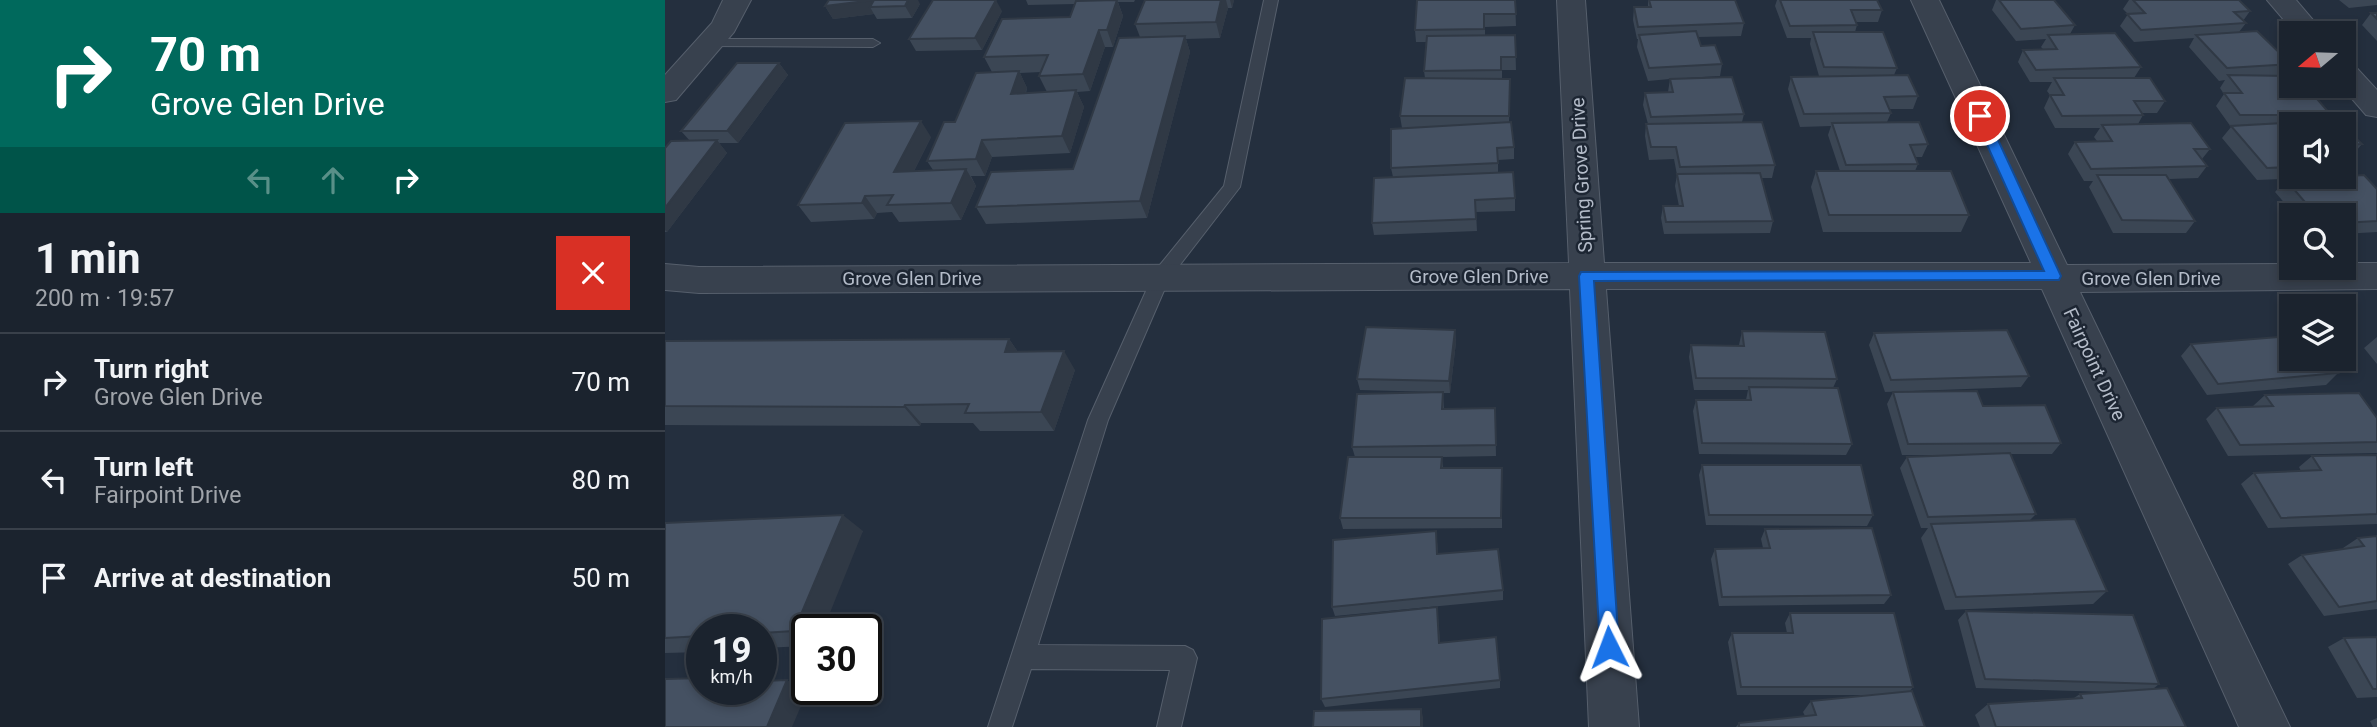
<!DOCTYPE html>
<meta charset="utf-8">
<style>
:root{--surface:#1b232e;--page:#242b36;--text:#f1f3f6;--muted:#a0a4aa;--line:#39404a}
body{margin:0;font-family:Roboto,sans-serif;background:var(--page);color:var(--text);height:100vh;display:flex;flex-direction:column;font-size:26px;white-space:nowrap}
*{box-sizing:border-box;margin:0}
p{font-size:23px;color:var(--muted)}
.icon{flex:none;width:38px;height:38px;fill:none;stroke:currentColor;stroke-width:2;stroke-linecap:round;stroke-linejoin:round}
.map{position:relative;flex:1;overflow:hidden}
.details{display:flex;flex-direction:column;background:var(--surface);width:665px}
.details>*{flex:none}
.top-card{background:#00695c;color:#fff;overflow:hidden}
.needle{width:46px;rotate:251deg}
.tools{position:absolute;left:1614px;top:21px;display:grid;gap:14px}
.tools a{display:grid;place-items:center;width:77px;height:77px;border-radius:0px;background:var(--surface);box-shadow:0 4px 10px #0003,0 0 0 2px var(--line);font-size:35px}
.speed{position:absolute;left:21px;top:614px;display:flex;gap:14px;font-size:35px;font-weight:700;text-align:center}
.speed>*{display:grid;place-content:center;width:91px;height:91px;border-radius:50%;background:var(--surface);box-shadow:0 4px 10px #0003,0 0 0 2px var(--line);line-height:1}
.speed small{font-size:18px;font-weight:400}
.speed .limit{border:4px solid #111;border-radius:10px;background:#fff;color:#111}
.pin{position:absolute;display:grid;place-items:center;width:60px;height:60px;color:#fff;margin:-30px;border:4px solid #fff;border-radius:50%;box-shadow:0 2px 7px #0007}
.me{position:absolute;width:77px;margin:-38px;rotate:357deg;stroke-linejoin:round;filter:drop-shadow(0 0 5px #0008)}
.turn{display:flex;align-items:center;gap:24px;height:147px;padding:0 35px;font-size:32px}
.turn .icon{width:91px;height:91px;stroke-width:2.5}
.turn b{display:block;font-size:49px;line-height:60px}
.lanes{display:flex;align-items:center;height:66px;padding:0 35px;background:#0003;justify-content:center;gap:35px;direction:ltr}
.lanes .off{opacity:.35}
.round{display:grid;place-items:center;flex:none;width:74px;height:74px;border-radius:0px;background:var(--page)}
.head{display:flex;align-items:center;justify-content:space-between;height:119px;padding:0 35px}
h1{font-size:42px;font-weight:700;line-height:52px}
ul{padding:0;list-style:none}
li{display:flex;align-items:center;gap:21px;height:98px;padding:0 35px;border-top:2px solid var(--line)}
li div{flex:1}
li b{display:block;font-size:26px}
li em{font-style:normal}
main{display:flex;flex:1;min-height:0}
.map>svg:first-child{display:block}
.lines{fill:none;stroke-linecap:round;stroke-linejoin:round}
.lane-casing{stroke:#565f6c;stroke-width:2}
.street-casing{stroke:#565f6c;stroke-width:2}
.lane{fill:#38414e;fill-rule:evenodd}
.street{fill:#38414e;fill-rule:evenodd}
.wall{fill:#3b4654;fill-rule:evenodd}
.shaded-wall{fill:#303945}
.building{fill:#455162;stroke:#303945;stroke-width:2}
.route{fill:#1a73e8;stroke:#114b97;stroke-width:2}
.labels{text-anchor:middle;stroke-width:5;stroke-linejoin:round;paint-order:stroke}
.street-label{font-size:19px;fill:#b4bcc9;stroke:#1d2633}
</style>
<main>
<section class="details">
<div class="top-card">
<div class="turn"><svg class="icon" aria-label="right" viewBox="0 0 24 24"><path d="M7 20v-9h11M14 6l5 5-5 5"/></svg><div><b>70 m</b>Grove Glen Drive</div></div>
<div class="lanes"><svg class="icon off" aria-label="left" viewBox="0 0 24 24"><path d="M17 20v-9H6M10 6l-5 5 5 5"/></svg><svg class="icon off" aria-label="ahead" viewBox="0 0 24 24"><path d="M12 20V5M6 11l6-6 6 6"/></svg><svg class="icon" aria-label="right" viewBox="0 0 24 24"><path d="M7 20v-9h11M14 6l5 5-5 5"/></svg></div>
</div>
<div class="head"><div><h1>1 min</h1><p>200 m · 19:57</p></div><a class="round" style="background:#d93025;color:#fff"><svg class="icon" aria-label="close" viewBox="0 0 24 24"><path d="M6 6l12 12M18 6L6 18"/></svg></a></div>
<ul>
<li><svg class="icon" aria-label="right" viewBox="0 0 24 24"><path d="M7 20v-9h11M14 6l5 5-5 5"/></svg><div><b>Turn right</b><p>Grove Glen Drive</p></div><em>70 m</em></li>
<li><svg class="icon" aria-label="left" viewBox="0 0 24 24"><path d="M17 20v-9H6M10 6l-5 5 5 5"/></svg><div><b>Turn left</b><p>Fairpoint Drive</p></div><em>80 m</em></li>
<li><svg class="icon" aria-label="arrive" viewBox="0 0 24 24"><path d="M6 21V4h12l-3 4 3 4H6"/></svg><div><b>Arrive at destination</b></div><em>50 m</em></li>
</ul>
</section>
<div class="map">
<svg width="1712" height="727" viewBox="0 0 1712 727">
<rect width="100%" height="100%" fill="#242f3e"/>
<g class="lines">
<g class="lane-casing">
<path id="lane" d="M599 0H613L575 187 504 279 443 420 373 645 520 646 528 650 532 658 516 727H492L505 670 366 669 347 727H323L423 420 490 271 559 186Z
M45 39H208L215 43 208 47 40 46 38 43Z"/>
</g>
<g class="street-casing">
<path id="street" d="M58 0H86L69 32 11 100 0 102V75L47 23Z
M892 0H920L939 263H1366L1246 0H1274L1402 265 1626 264V268H1678V263H1712V289L1415 292 1625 727H1574L1377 289H941L974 727H924L905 289 34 293 0 290V264L34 267 904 263Z
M1602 0H1631L1659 33H1630Z
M1678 61 1688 64 1712 90V117L1701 115 1676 86H1678Z"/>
</g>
<use href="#lane" class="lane"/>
<use href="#street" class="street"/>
</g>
<path class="wall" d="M361 0H470L469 2H453L458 16 448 47H440L425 91 412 92 419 107 405 153 327 157 320 176H306L311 186 296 220 234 222 227 212 212 213 209 219 146 222 133 205 266 137 249 171 268 170 262 161 327 72 319 57 405 17 410 4 363 5ZM376 72 374 76 382 92 361 93 362 88 355 73Z
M480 0H569L567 8H563L555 38 521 39 525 52 482 218 321 224 311 207 408 169 475 37 470 24Z
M850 0 851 26 820 27V35H850L851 70H837V79H845L844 123 849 147V159L833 160V173L850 198V211L811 212 812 231 709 235 707 223 728 177 726 168 737 128 735 116 760 78 759 71 761 42H751L750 30Z
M983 0H1070L1079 23 1076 36 1033 37 1036 46 1057 64 1055 76 1021 78 1079 114 1077 122 1110 165 1107 178H1097L1108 221 1105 233 999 234 996 218 998 206H1014L1010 186 1012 175 1009 159 984 160 980 136 981 124H983L978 105 980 93 1003 92 1005 79 983 81 972 47 973 39H972L968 20 969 7H983Z
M1112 0H1212L1217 10 1213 22H1191L1192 25 1190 32 1232 68 1229 75 1253 96 1248 109H1224L1226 113 1222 122 1263 144 1257 157H1250L1253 164 1250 171 1304 215 1296 232H1158L1146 187 1151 171H1175L1163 135 1166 126 1135 127 1123 89 1126 77 1154 76 1145 44 1146 38H1122L1110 6Z
M1329 0H1389L1410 25 1405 34 1476 67 1469 78 1500 101 1492 113H1477L1478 115 1473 124 1545 149 1537 159 1542 166 1533 178 1504 179 1530 221 1521 233H1448L1424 187 1428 181H1419L1403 154 1410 142 1432 141 1429 137 1435 128H1390L1379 108 1385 95 1382 91 1387 82H1365L1353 62 1358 50 1378 49 1376 47 1381 39 1351 41 1327 10 1331 0Z
M1464 0H1574L1585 11 1578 21 1581 23 1574 32 1626 64 1617 76 1666 115 1661 121 1626 124V177H1661L1592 180 1557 138 1566 127 1551 106 1559 94 1555 88 1560 80 1554 81 1524 47 1529 38 1469 42 1455 26 1463 14 1458 9Z
M1674 0H1712V5L1684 8Z
M255 4 247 18 212 19 209 14 168 19 160 6Z
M337 11 317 50 251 51 244 39Z
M1706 13 1712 19V41L1697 25Z
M114 63 123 75 73 143H54L62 153 2 232H0V148L25 141 16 131Z
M1678 125 1697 144 1686 157H1678Z
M1621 180 1712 189V232L1678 234V215H1630L1610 192Z
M790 330 791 342 785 393H778L779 409 830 408 831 456 777 457 778 468H837V528L678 529 675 518 690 457 687 447 770 392 695 390 692 379Z
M1077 331 1172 379 1168 388 1187 444 1181 455 1034 454 1028 411 1031 400H1081L1083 390H1029L1024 357 1026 345H1074Z
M1209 333 1364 376 1356 387 1220 392 1204 345Z
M1712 337V364L1699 348Z
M344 339 353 352 410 370 389 431H315L308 423H256L255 426 0 425V341Z
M1526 344 1673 373 1661 385 1542 395 1516 356Z
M1228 392 1318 406 1396 443 1387 454H1345L1371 514 1365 520 1442 591 1428 604 1280 610 1256 538 1263 528H1256L1235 468 1242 457 1297 455H1237L1222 404Z
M1600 395 1712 418V453L1563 456 1541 419 1552 408 1589 407 1588 406Z
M1712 455V524L1603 528 1576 484 1589 473 1636 471 1634 467 1647 456Z
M1037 465 1208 515 1202 526 1041 525 1034 475Z
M0 523 198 531 142 630V646L96 648V630H37V652L0 653Z
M1100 529 1226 595 1219 604 1054 606 1046 559 1050 549 1098 548 1096 539Z
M1712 536V609L1659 616 1623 564 1637 555 1679 549 1678 548 1693 538Z
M772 541 773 554 838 590V600L670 616 667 607Z
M1301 611 1494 684 1488 689 1521 727H1315L1310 715 1323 704 1409 698 1415 694 1445 692 1311 688 1293 620Z
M1125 613 1248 687 1245 691 1260 727H1071L1074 723 1140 716 1138 712 1146 701 1202 695H1072L1063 642 1067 633H1122L1120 623Z
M773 617 775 642 835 680V688L660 707 656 699Z
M1712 637V697L1692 698 1663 647 1679 638Z
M1712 718V727H1708L1705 721Z"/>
<path class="shaded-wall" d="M209 0 205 7 209 14 168 19 160 6Z
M243 0H253L255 4 247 18 240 6Z
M331 0 337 11 317 50 310 38Z
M452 0 458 16 448 47 442 30Z
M556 0H561L563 8 555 38 551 22Z
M565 0H569L567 8Z
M434 30 440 47 425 91 418 74Z
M520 36 525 52 482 218 475 201Z
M114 63 123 75 73 143 62 131Z
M354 71 362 88 354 111 346 94Z
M411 90 419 107 405 153 397 136Z
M256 121 266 137 240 189 229 172Z
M52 140 62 153 2 232 0 230V208Z
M317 140 327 157 320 176 311 159Z
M301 169 311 186 296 220 286 203Z
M200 196 212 213 209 219 197 203Z
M790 330 791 342 785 393 784 381Z
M344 339 357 358 340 352Z
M399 351 410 370 389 431 376 412Z
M240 405 256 423 255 426 239 407Z
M178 515 198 531 158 630H142V639L129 631Z
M122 680 142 692 127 727H102Z
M756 709 758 717V727H756Z"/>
<path class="building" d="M164 0H243L240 6 205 7 209 0 160 6Z
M268 0H331L310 38 244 39Z
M452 0 442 30H434L418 74 374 76 383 55 319 57 337 19 405 17 411 1Z
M480 0H556L551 22 470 24Z
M752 0H850L851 14H819V29L750 30Z
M984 0H1070L1079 23 973 27 969 7H986Z
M1115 0H1212L1217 10H1186L1192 25 1125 26Z
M1334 0H1389L1410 25 1356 29Z
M1468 0H1574L1585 11 1569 12 1581 23 1476 30 1462 14 1480 13Z
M1706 13H1712V19Z
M1031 31 1036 46 1050 45 1057 64 984 68 974 35Z
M1592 31 1626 64 1562 68 1531 35Z
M1148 32H1218L1232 68 1159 67Z
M1450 33 1476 67 1371 70 1358 50 1392 49 1383 35Z
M850 35 851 57H836V70L759 71 762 36Z
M520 36 475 201 311 207 326 172 408 169 454 38Z
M72 63H114L62 131H16Z
M354 71 346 94 411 90 397 136 317 140 311 159 262 161 279 122H290L311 73Z
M1243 75 1253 96 1219 97 1226 113 1139 114 1126 77Z
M1563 75 1626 76V86H1641L1666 115H1575L1559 93H1577Z
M1067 77 1079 114 986 117 980 93 1008 92 1005 79Z
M740 78 845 79 844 116H735Z
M1389 78H1485L1500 101H1469L1478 115 1397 116 1385 95H1399Z
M1673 120 1677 124H1626V167L1602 168 1566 126Z
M256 121 229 172 301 169 286 203 222 205 228 195 200 196 197 203 133 205 180 123Z
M846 122 849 147 832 148 833 163 726 168V129Z
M1097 122 1110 165 1015 167 1011 147H986L981 124Z
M1254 122 1263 144 1245 145 1253 164 1181 165 1167 123Z
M1526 123 1545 149H1529L1542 166 1426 169 1410 142 1447 141 1437 125Z
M1678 125 1697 144 1678 145Z
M52 140 0 208V148L6 141Z
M1151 171H1286L1304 215H1164Z
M848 172 850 198 810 200 811 219 707 223 709 178Z
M1095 173 1108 221 1001 222 998 206H1018L1012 174Z
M1432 175H1501L1530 221 1457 220Z
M1699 175 1712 189V221L1678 223V215H1651L1621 180Z
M701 327 790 330 784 381 692 379Z
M1342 330 1364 376 1226 380 1209 333Z
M1077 331 1160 332 1172 379 1031 378 1026 345 1079 346Z
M1626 336V359H1662L1673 373 1553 384 1526 344Z
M344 339 340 352 399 351 376 412 300 413 304 404 240 405 239 407 0 406V341Z
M1084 387 1173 388 1187 444 1037 443 1031 400H1086Z
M1312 391 1318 406 1380 405 1396 443 1243 444 1228 392Z
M778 392 777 409 830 408 831 445 687 447 692 394Z
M1694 393 1712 418V442L1575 445 1552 408 1608 406 1600 395Z
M1345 453 1371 514 1263 517 1242 457Z
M1712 455V514L1616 518 1589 473 1656 470 1647 456Z
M683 457H777L776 468H837L836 518H675Z
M1037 465H1196L1208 515H1044Z
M178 515 129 631 96 633V630H37V636L0 638V523Z
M1410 519 1442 591 1291 597 1266 524Z
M1207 528 1226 595 1057 597 1050 549 1105 548 1100 529Z
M771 531 772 554 833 549 838 590 667 607 668 540Z
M1712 536V601L1674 607 1637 555 1699 546 1693 538Z
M772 607 774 643 831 637 835 680 656 699 657 619Z
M1301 611 1468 615 1494 684 1320 679Z
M1125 613H1229L1248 687H1076L1067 633H1128Z
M1712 637V689H1708L1679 638Z
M37 678V690H96V681L122 680 102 727H0V679Z
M1502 688 1521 727H1331L1323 704 1417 698 1415 694Z
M1247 691 1260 727H1074V723L1151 715 1146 701Z
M756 709V727H648L649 711Z"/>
<path class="route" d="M1315 112 1322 116 1396 276 1394 280 929 281 954 647 951 654 944 657 938 654 935 647 914 276 916 272 1379 271 1309 116Z"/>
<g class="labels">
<g class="street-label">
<text transform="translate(916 175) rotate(-93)" y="7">Spring Grove Drive</text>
<text x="814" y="283">Grove Glen Drive</text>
<text x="247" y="285">Grove Glen Drive</text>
<text x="1486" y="285">Grove Glen Drive</text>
<text transform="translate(1430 364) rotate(65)" y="7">Fairpoint Drive</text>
</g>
</g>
</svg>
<div class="tools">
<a><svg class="needle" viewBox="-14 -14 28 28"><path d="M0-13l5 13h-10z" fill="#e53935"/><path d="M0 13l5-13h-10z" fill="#a0a4aa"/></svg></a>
<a><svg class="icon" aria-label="sound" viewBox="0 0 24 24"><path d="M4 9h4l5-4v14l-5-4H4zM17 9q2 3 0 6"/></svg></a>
<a><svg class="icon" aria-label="search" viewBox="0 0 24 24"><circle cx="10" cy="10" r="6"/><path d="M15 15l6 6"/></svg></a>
<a><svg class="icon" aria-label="layers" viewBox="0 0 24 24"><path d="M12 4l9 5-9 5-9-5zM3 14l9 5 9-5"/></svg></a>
</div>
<div class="speed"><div>19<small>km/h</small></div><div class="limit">30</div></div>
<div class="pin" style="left:1315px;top:116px;background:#d93025"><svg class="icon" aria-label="arrive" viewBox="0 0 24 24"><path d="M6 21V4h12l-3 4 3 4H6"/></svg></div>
<svg class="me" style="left:944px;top:647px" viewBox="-20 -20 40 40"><path d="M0-17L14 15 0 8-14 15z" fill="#1a73e8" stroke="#fff" stroke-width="4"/></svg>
</div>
</main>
